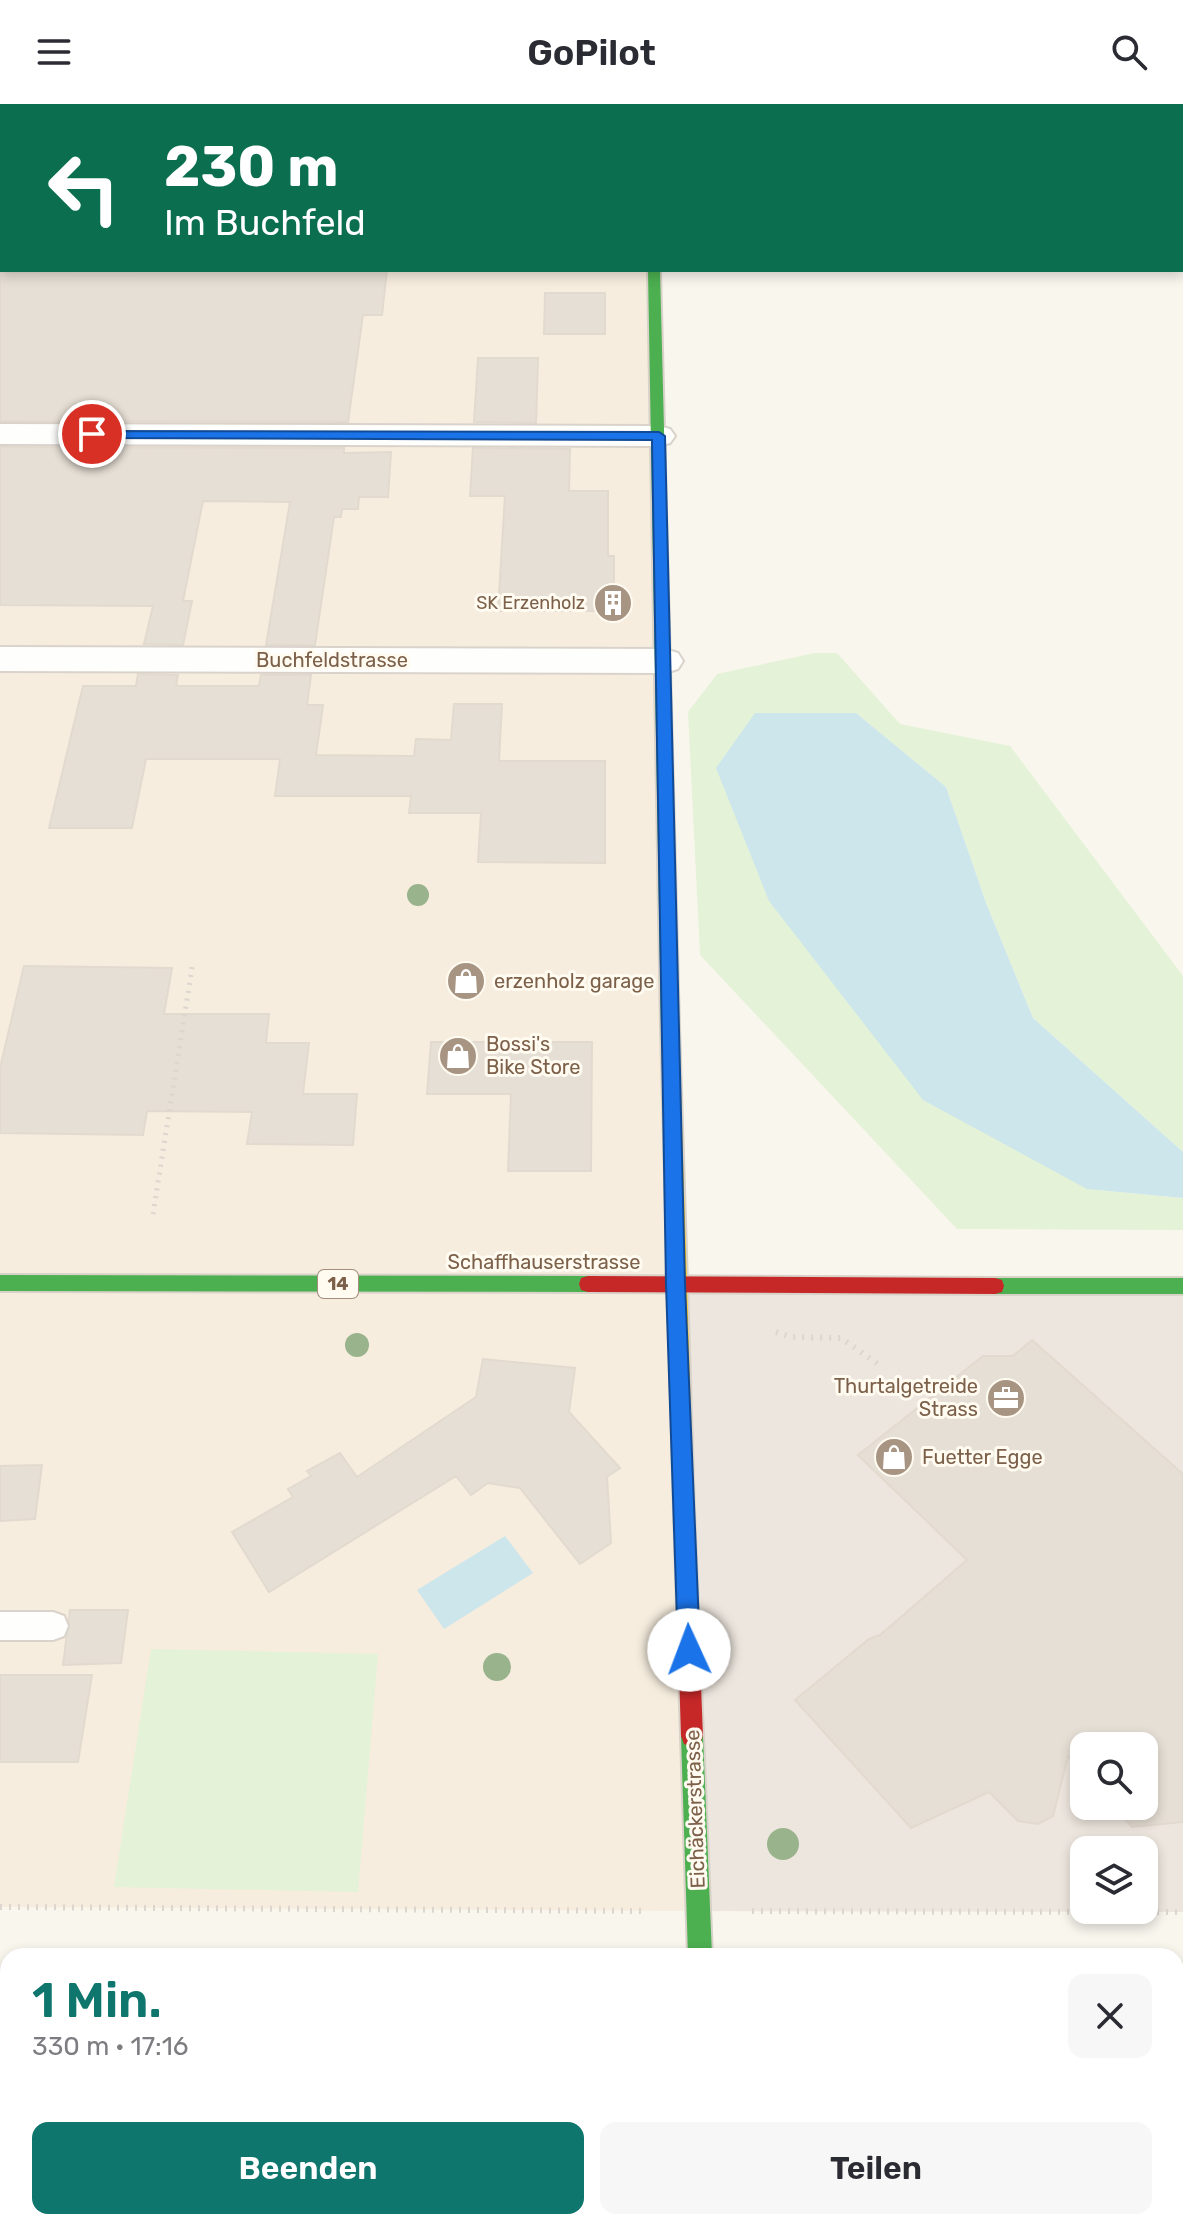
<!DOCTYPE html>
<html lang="de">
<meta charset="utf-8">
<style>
:root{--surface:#fff;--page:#f7f7f7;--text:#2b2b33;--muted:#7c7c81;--accent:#0f766e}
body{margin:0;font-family:Rubik,sans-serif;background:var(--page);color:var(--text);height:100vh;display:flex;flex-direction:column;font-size:30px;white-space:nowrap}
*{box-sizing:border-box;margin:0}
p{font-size:26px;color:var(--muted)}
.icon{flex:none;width:44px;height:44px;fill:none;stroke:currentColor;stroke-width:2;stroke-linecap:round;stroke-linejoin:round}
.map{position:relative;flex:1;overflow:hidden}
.sheet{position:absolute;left:0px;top:1844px;width:1184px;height:282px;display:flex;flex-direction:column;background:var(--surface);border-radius:24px 24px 0 0;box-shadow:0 4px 12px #0003}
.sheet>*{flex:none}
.banner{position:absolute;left:0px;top:0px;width:1184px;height:168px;box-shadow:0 4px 12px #0003;background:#0b6e4f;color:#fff;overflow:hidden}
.buttons{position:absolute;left:1070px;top:1628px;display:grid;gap:16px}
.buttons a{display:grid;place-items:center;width:88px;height:88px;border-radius:16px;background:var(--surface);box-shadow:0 4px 12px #0003;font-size:40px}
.pin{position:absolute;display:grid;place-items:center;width:68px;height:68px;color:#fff;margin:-34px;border:4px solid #fff;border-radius:50%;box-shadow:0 2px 8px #0007}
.me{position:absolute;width:88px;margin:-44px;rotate:358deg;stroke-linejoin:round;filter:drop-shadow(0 0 6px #0008)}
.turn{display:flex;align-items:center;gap:28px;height:168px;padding:0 32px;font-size:36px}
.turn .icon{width:104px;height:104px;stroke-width:2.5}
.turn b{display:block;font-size:56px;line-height:68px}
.round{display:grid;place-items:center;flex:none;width:84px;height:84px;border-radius:16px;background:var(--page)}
.overview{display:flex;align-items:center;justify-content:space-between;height:136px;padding:0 32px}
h1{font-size:48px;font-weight:600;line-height:60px;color:var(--accent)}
.primary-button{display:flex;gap:16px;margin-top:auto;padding:16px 32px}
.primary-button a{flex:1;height:92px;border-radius:16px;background:var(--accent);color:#fff;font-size:32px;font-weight:600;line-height:92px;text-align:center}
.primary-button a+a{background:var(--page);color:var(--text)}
header{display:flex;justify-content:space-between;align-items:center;height:104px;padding:0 32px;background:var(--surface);font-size:36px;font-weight:600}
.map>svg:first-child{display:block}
.residential{fill:#f6edde}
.industrial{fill:#ede6de;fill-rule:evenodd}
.green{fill:#e4f2d7}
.water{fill:#cde6ec}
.building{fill:#e6dfd5;stroke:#e3dacf;stroke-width:2}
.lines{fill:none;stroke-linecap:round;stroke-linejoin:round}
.lane-casing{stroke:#d9d3cc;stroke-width:4}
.street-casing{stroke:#d9d3cc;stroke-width:4}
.fast-casing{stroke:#d8d2c8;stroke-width:4}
.slow-casing{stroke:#d8d2c8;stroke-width:4}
.jam-casing{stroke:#d8d2c8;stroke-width:4}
.path-far1{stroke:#dcd6ce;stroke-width:5;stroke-dasharray:2 6;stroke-linecap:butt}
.path{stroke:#dcd6ce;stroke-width:6;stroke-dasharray:2 7;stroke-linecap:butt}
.lane{fill:#fefefc;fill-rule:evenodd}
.street{fill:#fefefc;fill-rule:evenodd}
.fast{fill:#4caf50;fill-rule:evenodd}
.slow{fill:#ffc107;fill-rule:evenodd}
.jam{fill:#c62828;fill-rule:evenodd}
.tree{fill:#99b38c}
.route{fill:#1a73e8;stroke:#114b97;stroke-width:2}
.labels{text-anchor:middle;stroke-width:6;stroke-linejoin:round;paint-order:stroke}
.far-poi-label{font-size:18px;fill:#7c6049;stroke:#fffbf1;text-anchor:end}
.shield{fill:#fffbf1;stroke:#a38e7b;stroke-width:2}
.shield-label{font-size:18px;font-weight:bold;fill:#7c6049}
.street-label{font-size:20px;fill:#7c6049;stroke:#fffbf1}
.poi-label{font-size:20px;fill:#7c6049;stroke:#fffbf1;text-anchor:start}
</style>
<header><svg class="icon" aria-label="menu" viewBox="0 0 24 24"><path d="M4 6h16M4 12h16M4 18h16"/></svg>GoPilot<svg class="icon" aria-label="search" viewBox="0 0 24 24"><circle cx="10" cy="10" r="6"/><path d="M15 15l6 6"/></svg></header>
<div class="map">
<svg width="1183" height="2125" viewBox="0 0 1183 2125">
<rect width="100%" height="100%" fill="#f9f6ee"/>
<path class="residential" d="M0 148 2 166H654L699 1807 0 1803Z"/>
<path class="industrial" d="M676 1180 1183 1182V1808L699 1807ZM1084 1642H1144V1702H1084ZM1084 1746H1144V1806H1084Z"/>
<path class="green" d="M815 549H837L900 620 1010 642 1183 872V1048L1033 914 986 799 946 683 856 609 1087 1085 1183 1094V1126L957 1125 700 851 688 608 717 570Z
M151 1545 378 1550 358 1788 114 1783Z"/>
<path class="water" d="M755 609H856L946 683 986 799 1033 914 1183 1048V1094L1087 1085 923 996 769 797 716 664Z
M505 1432 533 1469 444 1525 417 1486Z"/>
<path class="building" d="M387 166 382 211H363L348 318 0 317V168Z
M545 189H605V230H544Z
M478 254H538L536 319 474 318Z
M0 343 344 344V349L391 348 388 393H359L358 405H342L341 413H334L315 541H266L290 398 203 397 183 497H192L183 541 144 540 153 502 0 501Z
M473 344 570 345 569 387H608V452H614V507H498L505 392H470Z
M138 570 178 571 176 582H259L261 571H311L307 601H323L316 651 414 652 416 635 451 636 454 600H502L499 657H605V759L478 758 481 709H409L411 692H275L280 655H146L132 724H49L83 582H136Z
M24 862 172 864 164 910H269L266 939H309L303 990H357L353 1041 247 1040 252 1008 147 1007 143 1031 0 1029V964Z
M431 938H592L591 1067H508L511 990H427Z
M1032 1236 1183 1370V1718L1132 1723 1113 1702H1144V1642H1084V1670L1068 1652 1053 1712 1038 1720 1018 1717 989 1688 911 1724 795 1596 869 1535 880 1531 967 1456 858 1351 983 1252H1013Z
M483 1255 575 1264 569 1308 620 1364 607 1373 611 1439 580 1460 520 1384 488 1379 471 1391 456 1372 269 1488 232 1428 293 1393 288 1385 311 1372 307 1367 340 1349 357 1373 476 1293Z
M42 1361 35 1415 0 1417V1362Z
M70 1506H128L121 1559 63 1561Z
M0 1571H92L78 1658H0Z"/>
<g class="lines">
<g class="lane-casing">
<path id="lane" d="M0 1508H53L64 1512 68 1522 64 1532 53 1536H0Z"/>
</g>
<g class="street-casing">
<path id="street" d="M0 139H2V157H0Z
M1182 140H1183V158H1182Z
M0 320 659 322 670 325 675 332 670 339 659 342 0 340Z
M0 543 665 545 678 549 683 557 678 565 665 569 0 567Z
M676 2118H738V2125H676Z"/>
</g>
<g class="fast-casing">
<path id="fast" d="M648 166H660L679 924 670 931 661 924Z
M0 1171 588 1172 595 1174 597 1180 595 1186 588 1188 0 1187Z
M995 1174H1183V1190H995L988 1188 986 1182 988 1176Z
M692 1621 700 1624 703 1632 712 1852H688L681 1632 684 1624Z"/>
</g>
<g class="slow-casing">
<path id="slow" d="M670 917 679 924 694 1406 691 1413 684 1415 677 1413 674 1406 661 924Z"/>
</g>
<g class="jam-casing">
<path id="jam" d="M588 1172 995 1174 1002 1176 1004 1182 1002 1188 995 1190 588 1188 581 1186 579 1180 581 1174Z
M684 1397 691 1399 694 1406 703 1632 700 1640 692 1643 684 1640 681 1632 674 1406 677 1399Z"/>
</g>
<path class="path-far1" d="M153 1110 193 858"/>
<path class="path" d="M776 1228 791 1233 841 1234 882 1263
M0 1803 646 1807
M752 1807 1183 1808"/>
<use href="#lane" class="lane"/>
<use href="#street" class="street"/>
<use href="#fast" class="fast"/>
<use href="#slow" class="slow"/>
<use href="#jam" class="jam"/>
</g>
<g class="tree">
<circle cx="418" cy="791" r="11"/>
<circle cx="357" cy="1241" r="12"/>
<circle cx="497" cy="1563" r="14"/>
<circle cx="783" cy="1740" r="16"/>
</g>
<path class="route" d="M88 327 659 328 665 332 685 1180 700 1546 697 1553 689 1556 681 1553 678 1546 666 1180 652 336 92 334 88 333Z"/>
<defs>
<g id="building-disc" transform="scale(2)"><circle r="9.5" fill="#a89483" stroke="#fffbf1"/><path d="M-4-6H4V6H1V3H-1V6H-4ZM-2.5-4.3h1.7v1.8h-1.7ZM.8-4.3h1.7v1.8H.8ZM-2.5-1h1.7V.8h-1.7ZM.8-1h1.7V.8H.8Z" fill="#fff"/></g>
<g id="shop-disc" transform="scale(2)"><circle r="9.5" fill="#a89483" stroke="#fffbf1"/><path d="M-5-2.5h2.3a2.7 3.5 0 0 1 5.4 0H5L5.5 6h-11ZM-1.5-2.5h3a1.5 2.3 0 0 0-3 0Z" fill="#fff"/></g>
<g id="office-disc" transform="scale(2)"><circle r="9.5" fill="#a89483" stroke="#fffbf1"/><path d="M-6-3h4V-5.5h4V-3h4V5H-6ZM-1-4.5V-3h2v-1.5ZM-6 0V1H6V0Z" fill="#fff"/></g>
</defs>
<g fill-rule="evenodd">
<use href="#building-disc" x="613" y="499"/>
<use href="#shop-disc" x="466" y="877"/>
<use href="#shop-disc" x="458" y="952"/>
<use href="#office-disc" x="1006" y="1294"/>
<use href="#shop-disc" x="894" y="1353"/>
</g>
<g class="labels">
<g class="far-poi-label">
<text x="585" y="505">SK Erzenholz</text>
</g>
<rect class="shield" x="318" y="1166" width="40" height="28" rx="6"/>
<g class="shield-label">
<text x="338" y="1186">14</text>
</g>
<g class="street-label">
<text x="332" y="563">Buchfeldstrasse</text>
<text x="544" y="1165">Schaffhauserstrasse</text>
<text transform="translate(695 1705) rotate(-92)" y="7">Eichäckerstrasse</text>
</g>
<g class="poi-label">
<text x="494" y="884">erzenholz garage</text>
<text x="486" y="947">Bossi's<tspan x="486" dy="23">Bike Store</tspan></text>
<text x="978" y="1289" text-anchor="end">Thurtalgetreide<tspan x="978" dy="23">Strass</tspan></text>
<text x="922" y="1360">Fuetter Egge</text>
</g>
</g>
</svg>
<div class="buttons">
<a><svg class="icon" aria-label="search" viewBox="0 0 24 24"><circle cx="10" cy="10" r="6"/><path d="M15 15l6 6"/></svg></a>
<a><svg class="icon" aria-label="layers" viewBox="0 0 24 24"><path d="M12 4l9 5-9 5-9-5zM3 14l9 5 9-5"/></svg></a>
</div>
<div class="pin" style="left:92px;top:330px;background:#d93025"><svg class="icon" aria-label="arrive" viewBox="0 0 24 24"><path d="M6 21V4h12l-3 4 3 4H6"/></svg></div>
<svg class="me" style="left:689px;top:1546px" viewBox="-20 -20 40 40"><circle r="19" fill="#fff"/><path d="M0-13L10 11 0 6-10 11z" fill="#1a73e8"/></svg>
<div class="banner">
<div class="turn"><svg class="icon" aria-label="left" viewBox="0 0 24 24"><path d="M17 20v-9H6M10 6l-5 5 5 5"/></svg><div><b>230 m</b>Im Buchfeld</div></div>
</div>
<section class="sheet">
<div class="overview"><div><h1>1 Min.</h1><p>330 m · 17:16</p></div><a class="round"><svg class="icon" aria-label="close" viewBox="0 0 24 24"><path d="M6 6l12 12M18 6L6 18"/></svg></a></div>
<div class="primary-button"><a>Beenden</a><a>Teilen</a></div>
</section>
</div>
